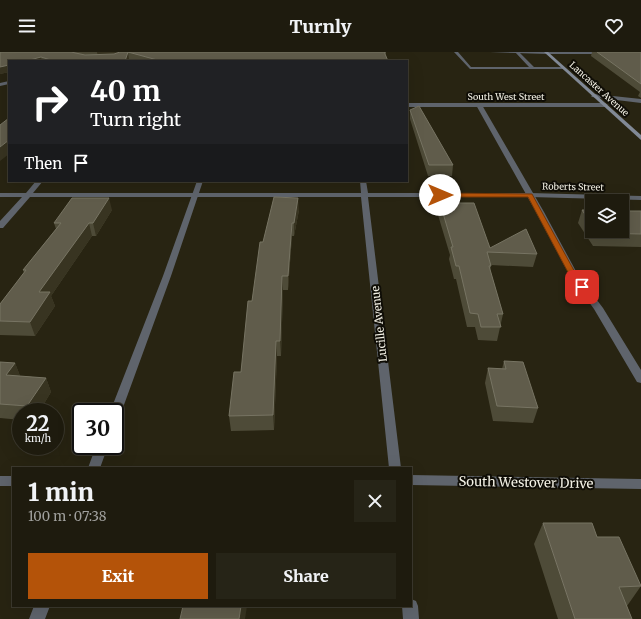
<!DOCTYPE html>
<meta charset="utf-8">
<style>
:root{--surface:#1e1b0e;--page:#262417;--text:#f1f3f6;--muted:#a1a19e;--line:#3c392e;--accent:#b45309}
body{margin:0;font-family:Merriweather,serif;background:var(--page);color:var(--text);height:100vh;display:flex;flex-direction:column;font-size:15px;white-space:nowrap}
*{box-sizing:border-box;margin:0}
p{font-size:13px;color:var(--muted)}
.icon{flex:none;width:22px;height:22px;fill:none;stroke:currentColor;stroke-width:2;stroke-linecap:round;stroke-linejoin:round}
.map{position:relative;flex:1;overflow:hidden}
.side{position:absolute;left:12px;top:415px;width:400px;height:140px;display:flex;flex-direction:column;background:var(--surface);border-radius:0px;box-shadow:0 4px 16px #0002,0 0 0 1px var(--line)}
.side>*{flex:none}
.guide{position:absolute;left:8px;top:8px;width:400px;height:122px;border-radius:0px;box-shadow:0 4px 16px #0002,0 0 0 1px var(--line);background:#202124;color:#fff;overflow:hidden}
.fabs{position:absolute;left:585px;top:142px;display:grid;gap:8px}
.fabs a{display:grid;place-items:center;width:44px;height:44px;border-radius:0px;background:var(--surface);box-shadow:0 4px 16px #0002,0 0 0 1px var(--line);font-size:20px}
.speed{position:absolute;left:12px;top:351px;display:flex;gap:8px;font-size:20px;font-weight:700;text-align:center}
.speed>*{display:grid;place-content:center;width:52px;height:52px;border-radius:50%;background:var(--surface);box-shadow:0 4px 16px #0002,0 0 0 1px var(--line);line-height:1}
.speed small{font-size:10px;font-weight:400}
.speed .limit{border:2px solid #111;border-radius:6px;background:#fff;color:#111}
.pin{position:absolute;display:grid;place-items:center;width:34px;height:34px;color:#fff;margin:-17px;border-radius:8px;box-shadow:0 2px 6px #0006}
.me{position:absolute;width:44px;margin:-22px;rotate:90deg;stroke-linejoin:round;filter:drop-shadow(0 0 3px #0008)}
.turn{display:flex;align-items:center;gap:14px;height:84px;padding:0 16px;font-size:18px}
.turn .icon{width:52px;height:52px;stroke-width:2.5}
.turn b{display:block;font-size:28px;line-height:34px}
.then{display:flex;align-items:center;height:38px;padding:0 16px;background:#0003;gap:8px;font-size:15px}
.round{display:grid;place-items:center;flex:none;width:42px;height:42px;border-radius:0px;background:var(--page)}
.headline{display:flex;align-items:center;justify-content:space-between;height:68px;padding:0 16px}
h1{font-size:24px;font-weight:800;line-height:30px}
.primary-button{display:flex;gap:8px;margin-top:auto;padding:8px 16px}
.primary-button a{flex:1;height:46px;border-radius:0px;background:var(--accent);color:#fff;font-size:16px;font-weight:800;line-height:46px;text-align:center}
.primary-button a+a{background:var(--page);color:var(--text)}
header{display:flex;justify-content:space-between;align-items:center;height:52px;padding:0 16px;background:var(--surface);font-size:18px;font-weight:800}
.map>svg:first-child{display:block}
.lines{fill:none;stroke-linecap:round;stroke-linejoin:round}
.service{fill:#5f646c;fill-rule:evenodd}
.minor{fill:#5f646c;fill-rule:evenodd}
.tertiary{fill:#5f646c;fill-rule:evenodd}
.secondary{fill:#818996;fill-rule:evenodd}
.wall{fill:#4e4b38}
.shaded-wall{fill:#383421}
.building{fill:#605c4b;stroke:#777463}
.route{fill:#b45309;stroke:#753606}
.labels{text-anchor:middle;stroke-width:4;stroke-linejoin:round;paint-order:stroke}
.far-street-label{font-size:9px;fill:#f3f1e5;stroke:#0f0d06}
.street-label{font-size:11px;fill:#f3f1e5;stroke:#0f0d06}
.near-street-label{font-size:13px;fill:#f3f1e5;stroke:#0f0d06}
</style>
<header><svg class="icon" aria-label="menu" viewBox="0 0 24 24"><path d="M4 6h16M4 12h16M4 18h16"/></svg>Turnly<svg class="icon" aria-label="heart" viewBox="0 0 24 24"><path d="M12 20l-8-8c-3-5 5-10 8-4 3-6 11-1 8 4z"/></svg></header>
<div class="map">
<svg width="641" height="567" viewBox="0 0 641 567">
<rect width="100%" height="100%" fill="#282412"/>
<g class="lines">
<path class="service" d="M454 0H458L471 15H529L515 0H519L534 15H563L565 16 563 17H470Z
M479 51 482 53 544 160 578 223 603 256 641 318V331L637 330 594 257 570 224 536 160 476 53Z
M197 129H203L171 224 121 361 119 364 115 365V360H110L163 224Z
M96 394H108L100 416H88Z
M34 554H50L45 567H29Z"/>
<path class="minor" d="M490 0H548L549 1 547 2Z
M9 29V32L0 34V31Z
M594 42 641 47V51L592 45 591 44Z
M407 51H605L608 53 605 55H407Z
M36 129H43L33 141H361L360 129H366L368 141H530L641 144V148L530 145H368L401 416H389L361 145H30L3 176H0V169L22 145H0V141H26Z
M411 423 641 427V437L411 433Z
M0 424H13V434H0Z
M411 547 416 549 418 554 419 567H403L402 554H411Z"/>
<path class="tertiary" d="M546 0H606L607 1 605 2H547L545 1Z"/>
<path class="secondary" d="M544 0H548L641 83V88Z"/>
</g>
<path class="wall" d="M0 0H386L385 2 388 9H138L129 7 128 9H9V20L0 22Z
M592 0H641V46L638 44 640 40 591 4Z
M410 58 453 113 452 124H428L410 67Z
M440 151 490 196 537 202 533 215 491 213 490 219 503 262 497 289 478 288 475 275H467L456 227H454L449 207 450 203 438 163Z
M112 158 96 184H92L51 244 55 254 35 284 0 283V252L24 221 23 218 56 177 54 171Z
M299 158 294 184H292L288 238H283L281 304H277L274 378 231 379 229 364 241 320 252 249 263 190Z
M582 158H592V179H622L641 159V195L593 194 578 171Z
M504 309 538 356 533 371 493 369 485 331 488 316 502 317Z
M0 310 15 311 20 324 46 326 51 340 39 360H21V368L0 366Z
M543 471 597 485 641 534 627 554 632 567H558L534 492Z"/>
<path class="shaded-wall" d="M97 0H123L98 6Z
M128 0 129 7 128 9H125Z
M41 5 42 9H26Z
M9 13V20L0 22V15Z
M9 88V102L0 109V95Z
M109 146 112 158 96 184 93 171Z
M298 146 299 158 294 184V171Z
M89 171 92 184 51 244 55 254 35 284 30 270 39 240Z
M292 171V184L288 238V224Z
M282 224 283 238 281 304 280 289Z
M276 289 277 304 274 378 273 363Z
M15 311 21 326 6 323Z
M46 326 51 340 39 360H29L27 354Z
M241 554H247L245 567H239Z"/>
<path class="building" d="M0 0H71L85 3 114 2 120 0H385V2L388 9H161L128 0 125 9H54L41 5 26 9H9V13L0 15Z
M597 0H641V32Z
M419 54 453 113H429L410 58Z
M9 66V88L0 95V73Z
M274 145 298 146 294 171H292L288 224H282L280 289H276L273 363 229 364 234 320H241L248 249H252L260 190H263Z
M72 146H109L93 171H89L39 240H50L30 270 0 269V252L26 218H23L61 171H54Z
M440 151H474L490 196 526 177 537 202 487 200 491 214H489L503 262H497L501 275H481L478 262 470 261 459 214H456L451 195H453Z
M582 158H592V173Z
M622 159H641V182L598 181 596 179H622Z
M504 309 523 310 538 356 497 354 488 316 506 317Z
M0 310 15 311 6 323 46 326 27 354 0 352Z
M543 471H592L597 485H619L641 534 619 535 632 567H575Z
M183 554H241L239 567H180Z"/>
<path class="route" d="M440 141 532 142 577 224 586 235 585 237H579L570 224 528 145H438L437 143Z"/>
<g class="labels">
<g class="far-street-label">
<text transform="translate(599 37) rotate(42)" y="3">Lancaster Avenue</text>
<text x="506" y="48">South West Street</text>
<text transform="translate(573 135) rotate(1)" y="3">Roberts Street</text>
</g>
<g class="street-label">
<text transform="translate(379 272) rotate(-96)" y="4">Lucille Avenue</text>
</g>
<g class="near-street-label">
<text transform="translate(526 430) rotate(1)" y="5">South Westover Drive</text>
</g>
</g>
</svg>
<div class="fabs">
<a><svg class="icon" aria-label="layers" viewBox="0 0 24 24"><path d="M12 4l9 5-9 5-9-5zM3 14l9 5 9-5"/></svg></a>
</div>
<div class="speed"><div>22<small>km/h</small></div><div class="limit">30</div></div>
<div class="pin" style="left:582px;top:235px;background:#d93025"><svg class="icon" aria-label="arrive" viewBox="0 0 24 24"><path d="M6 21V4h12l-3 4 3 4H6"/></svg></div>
<svg class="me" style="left:440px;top:143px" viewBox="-20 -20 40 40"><circle r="19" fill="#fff"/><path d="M0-13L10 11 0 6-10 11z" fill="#b45309"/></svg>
<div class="guide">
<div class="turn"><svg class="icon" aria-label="right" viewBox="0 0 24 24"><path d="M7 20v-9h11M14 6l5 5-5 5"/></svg><div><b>40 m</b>Turn right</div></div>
<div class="then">Then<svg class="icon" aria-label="arrive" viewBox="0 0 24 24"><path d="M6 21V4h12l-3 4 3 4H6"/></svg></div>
</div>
<section class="side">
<div class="headline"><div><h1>1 min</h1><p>100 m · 07:38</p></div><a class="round"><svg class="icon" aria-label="close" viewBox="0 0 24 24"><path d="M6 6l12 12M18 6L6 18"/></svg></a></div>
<div class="primary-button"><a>Exit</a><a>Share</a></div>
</section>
</div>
